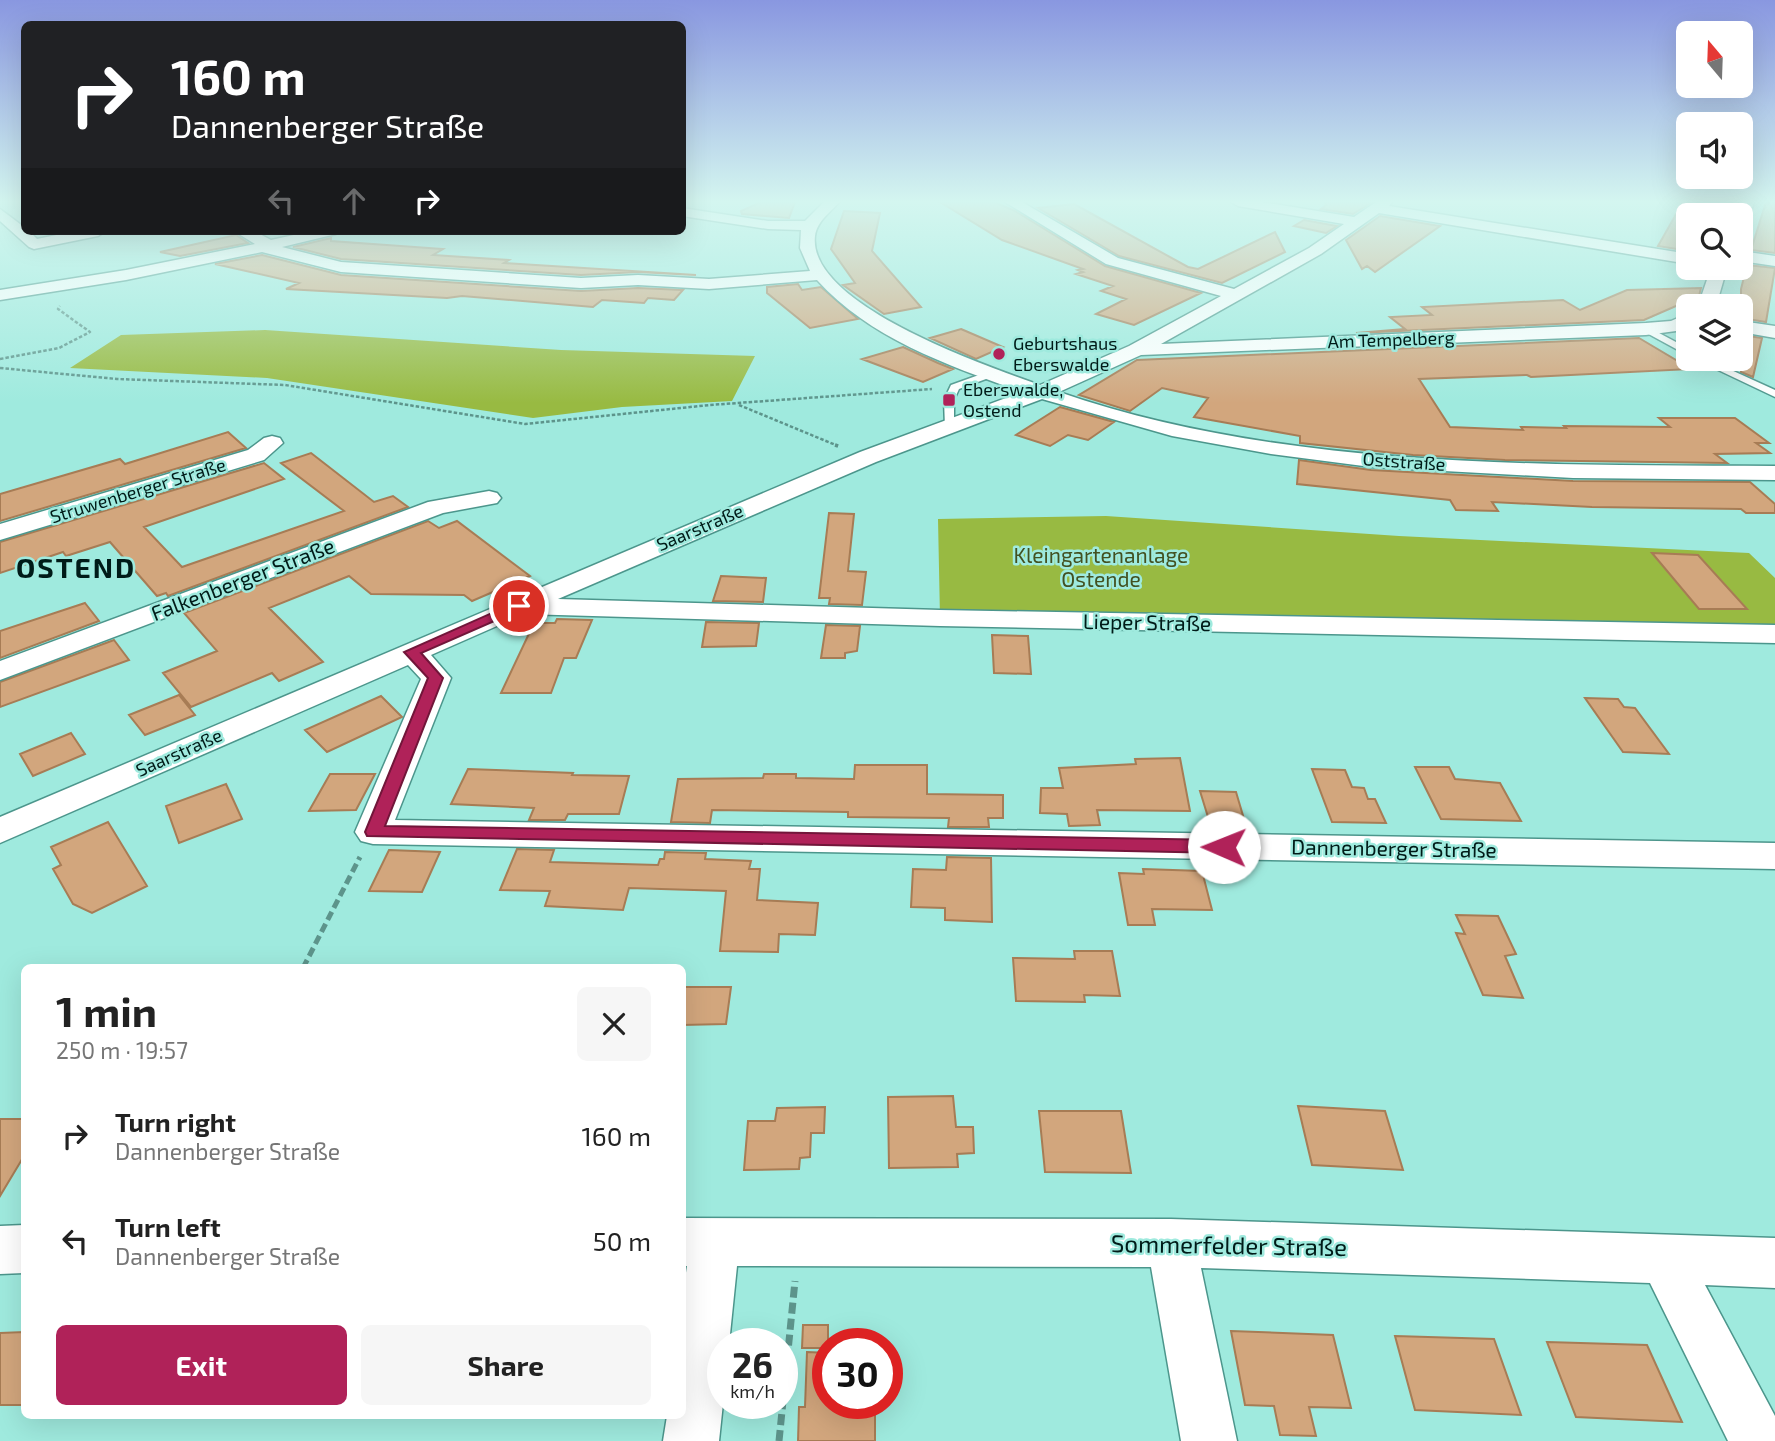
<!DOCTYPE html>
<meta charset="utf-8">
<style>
:root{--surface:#fff;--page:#f6f6f6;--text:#222;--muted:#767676;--accent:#b02259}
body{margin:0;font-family:"Exo 2",sans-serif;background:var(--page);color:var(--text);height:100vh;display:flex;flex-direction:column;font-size:26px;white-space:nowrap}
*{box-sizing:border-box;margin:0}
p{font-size:23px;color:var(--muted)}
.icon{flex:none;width:38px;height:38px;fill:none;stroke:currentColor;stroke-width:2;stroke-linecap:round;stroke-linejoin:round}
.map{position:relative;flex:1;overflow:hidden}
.drawer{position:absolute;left:21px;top:964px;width:665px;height:455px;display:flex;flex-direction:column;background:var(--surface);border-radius:10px;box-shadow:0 7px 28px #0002}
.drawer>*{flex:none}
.guide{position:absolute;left:21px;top:21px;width:665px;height:214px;border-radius:10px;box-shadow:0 7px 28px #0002;background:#202124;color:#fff;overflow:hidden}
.needle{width:46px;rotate:341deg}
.fabs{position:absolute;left:1676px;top:21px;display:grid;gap:14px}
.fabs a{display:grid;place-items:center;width:77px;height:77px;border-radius:10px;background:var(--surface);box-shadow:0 7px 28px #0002;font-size:35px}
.speed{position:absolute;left:707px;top:1328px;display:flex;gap:14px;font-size:35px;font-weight:700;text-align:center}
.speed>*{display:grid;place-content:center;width:91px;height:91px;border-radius:50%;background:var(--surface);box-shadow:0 7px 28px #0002;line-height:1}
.speed small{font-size:18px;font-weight:400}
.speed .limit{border:10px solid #d22;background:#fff;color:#111}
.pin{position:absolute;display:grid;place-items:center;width:60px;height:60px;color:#fff;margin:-30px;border:4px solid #fff;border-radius:50%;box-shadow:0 2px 7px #0007}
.me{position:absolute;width:77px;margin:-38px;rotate:271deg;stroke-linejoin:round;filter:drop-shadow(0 0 5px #0008)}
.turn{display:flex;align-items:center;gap:24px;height:147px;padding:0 35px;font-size:32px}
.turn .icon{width:91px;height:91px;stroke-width:2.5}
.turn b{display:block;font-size:49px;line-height:60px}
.lanes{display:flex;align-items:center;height:66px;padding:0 35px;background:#0003;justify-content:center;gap:35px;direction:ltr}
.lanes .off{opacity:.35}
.round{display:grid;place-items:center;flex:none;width:74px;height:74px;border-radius:10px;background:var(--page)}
.head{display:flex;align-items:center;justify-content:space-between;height:119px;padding:0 35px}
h1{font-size:42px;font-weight:700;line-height:52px}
.cta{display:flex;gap:14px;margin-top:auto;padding:14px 35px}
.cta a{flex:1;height:80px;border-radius:10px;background:var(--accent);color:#fff;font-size:28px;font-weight:700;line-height:80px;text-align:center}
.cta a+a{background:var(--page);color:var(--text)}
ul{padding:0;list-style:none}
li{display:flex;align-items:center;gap:21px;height:105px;padding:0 35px}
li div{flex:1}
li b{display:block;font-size:26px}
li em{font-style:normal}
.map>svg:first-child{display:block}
.green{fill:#98ba42}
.building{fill:#d2a67d;stroke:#a77c55;stroke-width:2}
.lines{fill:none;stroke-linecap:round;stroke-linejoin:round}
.lane-casing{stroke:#4c968c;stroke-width:3}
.street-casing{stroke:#4c968c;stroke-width:3}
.path-far3{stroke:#5d948b;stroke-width:2.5;stroke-dasharray:3.5 2;stroke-linecap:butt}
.path-far2{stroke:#5d948b;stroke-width:3.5;stroke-dasharray:5 2.5;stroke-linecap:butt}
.path-far1{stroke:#5d948b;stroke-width:5;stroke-dasharray:9 4.5;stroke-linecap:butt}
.path{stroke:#5d948b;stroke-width:7;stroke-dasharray:11 5;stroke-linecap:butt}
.lane{fill:#fff;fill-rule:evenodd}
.street{fill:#fff;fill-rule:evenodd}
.route{fill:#b02259;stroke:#72163a;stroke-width:2}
.poi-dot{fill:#b02259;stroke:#9feade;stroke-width:2.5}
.labels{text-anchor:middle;stroke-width:5;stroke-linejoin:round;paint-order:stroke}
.far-street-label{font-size:18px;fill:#001b18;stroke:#9feade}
.far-poi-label{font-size:18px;fill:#001b18;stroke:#9feade;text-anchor:start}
.park-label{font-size:21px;fill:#425120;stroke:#9feade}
.street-label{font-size:21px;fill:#001b18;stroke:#9feade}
.near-street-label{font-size:24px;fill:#001b18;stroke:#9feade}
.district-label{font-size:28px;font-weight:bold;letter-spacing:2px;fill:#001b18;stroke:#9feade}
</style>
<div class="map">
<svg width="1775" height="1441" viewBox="0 0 1775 1441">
<rect width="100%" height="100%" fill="#9feade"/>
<path class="green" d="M265 330 561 350 755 356 732 401 622 407 533 418 267 378 70 368 121 335Z
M1106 516 1399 536 1749 553 1775 578V634L940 618 938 519Z"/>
<path class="building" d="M761 202H795L789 218 742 214 741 211Z
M940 202H994L1015 211 1105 266 1201 293 1134 325 1096 314 1126 299 1101 291 1113 286 1076 274 1083 272 1078 270 1083 269 1002 240Z
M1325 202H1372L1353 214 1321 209 1326 205Z
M1683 202H1689V251L1658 246Z
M1766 202H1775V253L1751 250Z
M1074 204 1188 267 1198 269 1275 232 1285 252 1222 283 1119 256 1038 208Z
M844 211 880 213 872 251 921 307 884 314 843 285 855 283 831 249Z
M1380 216 1440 226 1375 272 1367 266 1362 269 1346 240Z
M1304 220 1337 226 1326 233 1294 226Z
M236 235 248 243 180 256 160 252Z
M331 238V241L443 249 433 255 509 260 504 263 696 275 638 272 581 275 341 259 293 247Z
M262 255 341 275 581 291 638 288 683 290 674 300 648 298 644 303 602 300 593 307 462 296 447 298 286 289 299 283 215 264Z
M1747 265 1775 268 1766 322 1741 318V289Z
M798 284 802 290 821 287 858 319 810 328 767 293V287Z
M1701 288 1699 296 1644 320 1356 333 1405 329 1390 317 1432 315 1422 307 1563 300 1580 310 1627 290Z
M961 329 1003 347 976 359 930 338Z
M1741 335 1762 338 1753 377 1741 372Z
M1639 338 1691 369 1531 377 1527 375 1419 379 1450 427 1523 430 1521 427 1566 428 1564 426 1670 427 1659 418H1735L1769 443H1756L1770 453 1715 454 1727 463 1505 460 1413 455 1300 443V436L1194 417 1208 398 1162 388 1130 411 1079 395 1137 360Z
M903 347 938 363 953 369 923 382 862 359Z
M1060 407 1114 422 1088 440 1068 435 1050 446 1016 435Z
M228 432 246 448 0 521V494L120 459 125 464Z
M311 453 374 502 393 496 408 507 168 596 166 593 157 596 110 542 66 556 63 552 0 573V542L264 463 284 479 144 527 182 567 344 511 281 463Z
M1299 460 1371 470 1573 481 1750 482 1775 504V513H1746L1741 509 1592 507 1492 502 1498 511 1456 510 1450 500 1297 484Z
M829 513 854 514 848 571 866 572 862 605 829 604 830 598H819Z
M428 521 439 528 457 521 530 576 472 601 464 595 371 594 349 576 269 608 323 662 279 681 272 673 191 707 163 673 217 651 184 613Z
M1652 553 1698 555 1747 609H1699Z
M721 576 766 578 763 602 713 601Z
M85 603 99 621 0 658V631Z
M557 619 592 620 576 658H564L551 693H501L534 623H555Z
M706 622 759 623 756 646 702 647Z
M826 625 860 626 857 651 845 653V658H821Z
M992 635 1028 636 1031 674 994 673Z
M114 640 129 660 0 707V682Z
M179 695 195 715 145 735 129 715Z
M381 696 402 717 327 752 305 730Z
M1585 698 1618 699 1624 707 1635 708 1669 754 1623 752Z
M71 733 85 754 33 776 20 754Z
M1180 758 1190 811 1097 810 1100 825 1069 826 1067 814 1040 813 1041 788H1063L1059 768 1136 764 1135 759Z
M855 765H927V794L1003 795V818H988L989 827H948L949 818 848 817V812L712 810 710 823 671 822 678 779 763 778 764 774H796V778L854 779Z
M1415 767H1449L1455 779 1500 783 1521 821 1441 819Z
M468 769 573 773 572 775 629 776 619 814H568L565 820H529L534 808 451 804Z
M1312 769 1345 770 1352 787 1364 788 1368 799H1375L1386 823 1332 822Z
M330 774H375L356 810 309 811Z
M226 784 242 819 179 843 166 806Z
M1200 791 1236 792 1244 819 1208 817Z
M108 822 147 886 92 913 73 904 53 869 61 865 51 847Z
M517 849 554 850 550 862 658 865 660 859H664L665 852 706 853 705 859 751 861 749 869H760L757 900 818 903 815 935 779 934 778 952 720 951 726 891 629 888 623 910 545 906 550 891 500 890Z
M389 850 440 852 422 892 369 891Z
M947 857 991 858 992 922 945 920V908L911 907 913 869 946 870Z
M1143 869 1202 871 1212 910 1152 909 1155 925H1128L1119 873 1144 874Z
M1456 915 1498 916 1516 954 1505 956 1523 998 1483 995 1456 933 1465 934Z
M1074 951H1112L1120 996 1084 995 1085 1002 1016 1001 1013 958 1075 959Z
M682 987H731L726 1024 682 1025Z
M953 1096 956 1127H973L974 1153 957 1154 958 1167 889 1168 888 1097Z
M1298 1106 1385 1111 1403 1170 1312 1165Z
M825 1107 824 1133H811L810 1157 800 1158 799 1169 744 1170 748 1121H775L777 1108Z
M1039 1111H1121L1131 1173 1045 1172Z
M0 1119H24V1156L0 1196Z
M803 1325H828V1348H802Z
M1231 1331 1333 1335 1351 1408 1309 1407 1316 1436 1280 1435 1274 1406 1245 1405Z
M24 1332V1405H0V1333Z
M1395 1336 1494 1339 1521 1415 1415 1410Z
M1547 1342 1647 1345 1682 1422 1576 1417Z
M807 1352 828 1353V1404H875V1441H798L799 1407H805Z"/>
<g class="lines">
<g class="lane-casing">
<path id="lane" d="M1646 326 1689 349V356L1643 331 1641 329Z
M1695 359H1707L1775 390V397Z
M990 371 995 374 994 376 959 389 954 400V425L945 427 944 400 951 385Z"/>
</g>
<g class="street-casing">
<path id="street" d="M824 202H839C830 213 817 221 815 236 807 305 989 367 1040 385L1129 346 1221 296 1106 264 1005 202H1022L1118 258 1234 289 1309 248 1344 224 1238 206 1231 202H1262L1354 217 1376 202H1392L1389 206 1689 254V264L1379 213 1321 254 1161 344 1646 323 1671 321 1689 313V326L1676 331 1646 335 1141 355 1059 392C1279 469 1544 465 1775 466V480L1573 478 1371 467 1271 454 1172 436 1042 399 876 462 558 599 940 610 1775 625V643L940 626 524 614 431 655 451 678 395 820 1775 843V869L373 844 361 841 355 832 421 679 408 665 0 843V817L860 452 1022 392C950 366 870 339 817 280L709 289 638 285 581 288 341 272 262 252 126 280 0 300V290L126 270 255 244 234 231H254L271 240 312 231H339L336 234 282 247 341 262 581 278 638 275 709 279 810 271 800 248 801 230 768 229 682 216V208L768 221H805Z
M1740 202H1754L1748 221 1741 225V215H1736Z
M0 209 24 227V231H29L37 239 76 231H106L98 236 34 249 29 247 0 221Z
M1741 251 1775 256V266L1741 261Z
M1711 268H1727L1716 306H1698Z
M1741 321 1775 326V338L1741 332Z
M272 436 280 438 283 443 264 460 0 540V524L248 450 264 438Z
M489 491 497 493 501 498 497 503 443 513 0 680V661L428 502Z
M682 1218 1171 1219 1775 1238V1288L1705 1285 1775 1416V1441H1728L1650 1283 1201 1268 1237 1441H1181L1151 1267 737 1266 729 1344H723V1403L719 1441H663L667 1416H682V1300L687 1266H682Z
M24 1225V1273L0 1274V1226Z"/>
</g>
<path class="path-far3" d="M0 359 59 348 90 332 58 309 60 306
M0 368 117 379 285 385 525 424 710 405 932 389
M739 405 838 446"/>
<path class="path-far2" d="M835 445 838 446"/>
<path class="path-far1" d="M303 968 360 857"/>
<path class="path" d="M779 1441 795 1281"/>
<use href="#lane" class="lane"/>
<use href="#street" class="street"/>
</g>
<linearGradient id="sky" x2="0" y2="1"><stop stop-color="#8997e0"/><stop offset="0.5" stop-color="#d4f6f0"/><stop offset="1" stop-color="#d4f6f0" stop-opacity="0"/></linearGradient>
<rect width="1775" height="403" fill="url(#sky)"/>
<path class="route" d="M519 601 524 603V608L421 653 443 678 385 826 1224 840 1231 842 1233 847 1231 851 1224 853 367 836 365 832 428 678 404 652Z"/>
<g class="poi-dot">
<circle cx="999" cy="354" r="7"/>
<rect x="942" y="393" width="14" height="14" rx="3.5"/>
</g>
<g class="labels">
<g class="far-street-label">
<text transform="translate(1391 340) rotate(-2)" y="6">Am Tempelberg</text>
<text transform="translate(1404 462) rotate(4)" y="6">Oststraße</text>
<text transform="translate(138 491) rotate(-17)" y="6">Struwenberger Straße</text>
<text transform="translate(700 528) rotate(-23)" y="6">Saarstraße</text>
<text transform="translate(179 753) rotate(-24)" y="6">Saarstraße</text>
</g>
<g class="far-poi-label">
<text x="1013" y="350">Geburtshaus<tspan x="1013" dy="21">Eberswalde</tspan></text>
<text x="963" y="396">Eberswalde,<tspan x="963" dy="21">Ostend</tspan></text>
</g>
<g class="park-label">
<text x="1101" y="563">Kleingartenanlage<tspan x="1101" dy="24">Ostende</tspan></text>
</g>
<g class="street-label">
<text transform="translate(243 580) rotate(-21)" y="7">Falkenberger Straße</text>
<text transform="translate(1147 623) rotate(1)" y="7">Lieper Straße</text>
<text transform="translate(1394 849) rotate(1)" y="7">Dannenberger Straße</text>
</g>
<g class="near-street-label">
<text transform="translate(1229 1246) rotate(1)" y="8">Sommerfelder Straße</text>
</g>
<g class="district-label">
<text x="76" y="578">OSTEND</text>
</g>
</g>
</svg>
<div class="fabs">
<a><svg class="needle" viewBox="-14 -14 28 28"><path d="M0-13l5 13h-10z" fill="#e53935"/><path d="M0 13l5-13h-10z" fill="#767676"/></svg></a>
<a><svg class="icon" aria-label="sound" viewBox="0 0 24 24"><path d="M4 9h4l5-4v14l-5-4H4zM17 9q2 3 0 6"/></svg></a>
<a><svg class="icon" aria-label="search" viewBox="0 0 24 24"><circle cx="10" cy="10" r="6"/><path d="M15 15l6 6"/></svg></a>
<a><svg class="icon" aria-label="layers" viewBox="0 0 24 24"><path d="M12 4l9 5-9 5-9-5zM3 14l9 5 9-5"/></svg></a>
</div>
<div class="speed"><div>26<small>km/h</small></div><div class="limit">30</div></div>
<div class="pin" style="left:519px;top:606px;background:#d93025"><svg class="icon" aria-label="arrive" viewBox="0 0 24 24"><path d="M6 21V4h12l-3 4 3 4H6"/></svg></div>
<svg class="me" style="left:1224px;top:847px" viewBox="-20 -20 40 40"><circle r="19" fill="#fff"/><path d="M0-13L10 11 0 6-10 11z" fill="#b02259"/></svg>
<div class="guide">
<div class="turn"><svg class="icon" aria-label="right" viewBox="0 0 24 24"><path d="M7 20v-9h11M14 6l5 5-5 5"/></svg><div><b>160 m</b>Dannenberger Straße</div></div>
<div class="lanes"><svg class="icon off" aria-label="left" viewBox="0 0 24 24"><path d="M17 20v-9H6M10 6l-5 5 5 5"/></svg><svg class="icon off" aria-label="ahead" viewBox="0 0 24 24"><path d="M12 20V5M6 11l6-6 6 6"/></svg><svg class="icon" aria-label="right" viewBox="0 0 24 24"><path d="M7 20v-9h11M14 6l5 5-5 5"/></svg></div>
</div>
<section class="drawer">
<div class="head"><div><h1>1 min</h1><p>250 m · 19:57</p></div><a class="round"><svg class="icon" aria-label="close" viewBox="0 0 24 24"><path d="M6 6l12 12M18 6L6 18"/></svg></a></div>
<ul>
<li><svg class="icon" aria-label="right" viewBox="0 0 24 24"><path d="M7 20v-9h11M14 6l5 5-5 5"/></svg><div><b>Turn right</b><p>Dannenberger Straße</p></div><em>160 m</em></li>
<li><svg class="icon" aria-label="left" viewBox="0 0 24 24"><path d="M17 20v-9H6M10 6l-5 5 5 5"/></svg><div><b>Turn left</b><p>Dannenberger Straße</p></div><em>50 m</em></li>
</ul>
<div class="cta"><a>Exit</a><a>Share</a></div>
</section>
</div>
